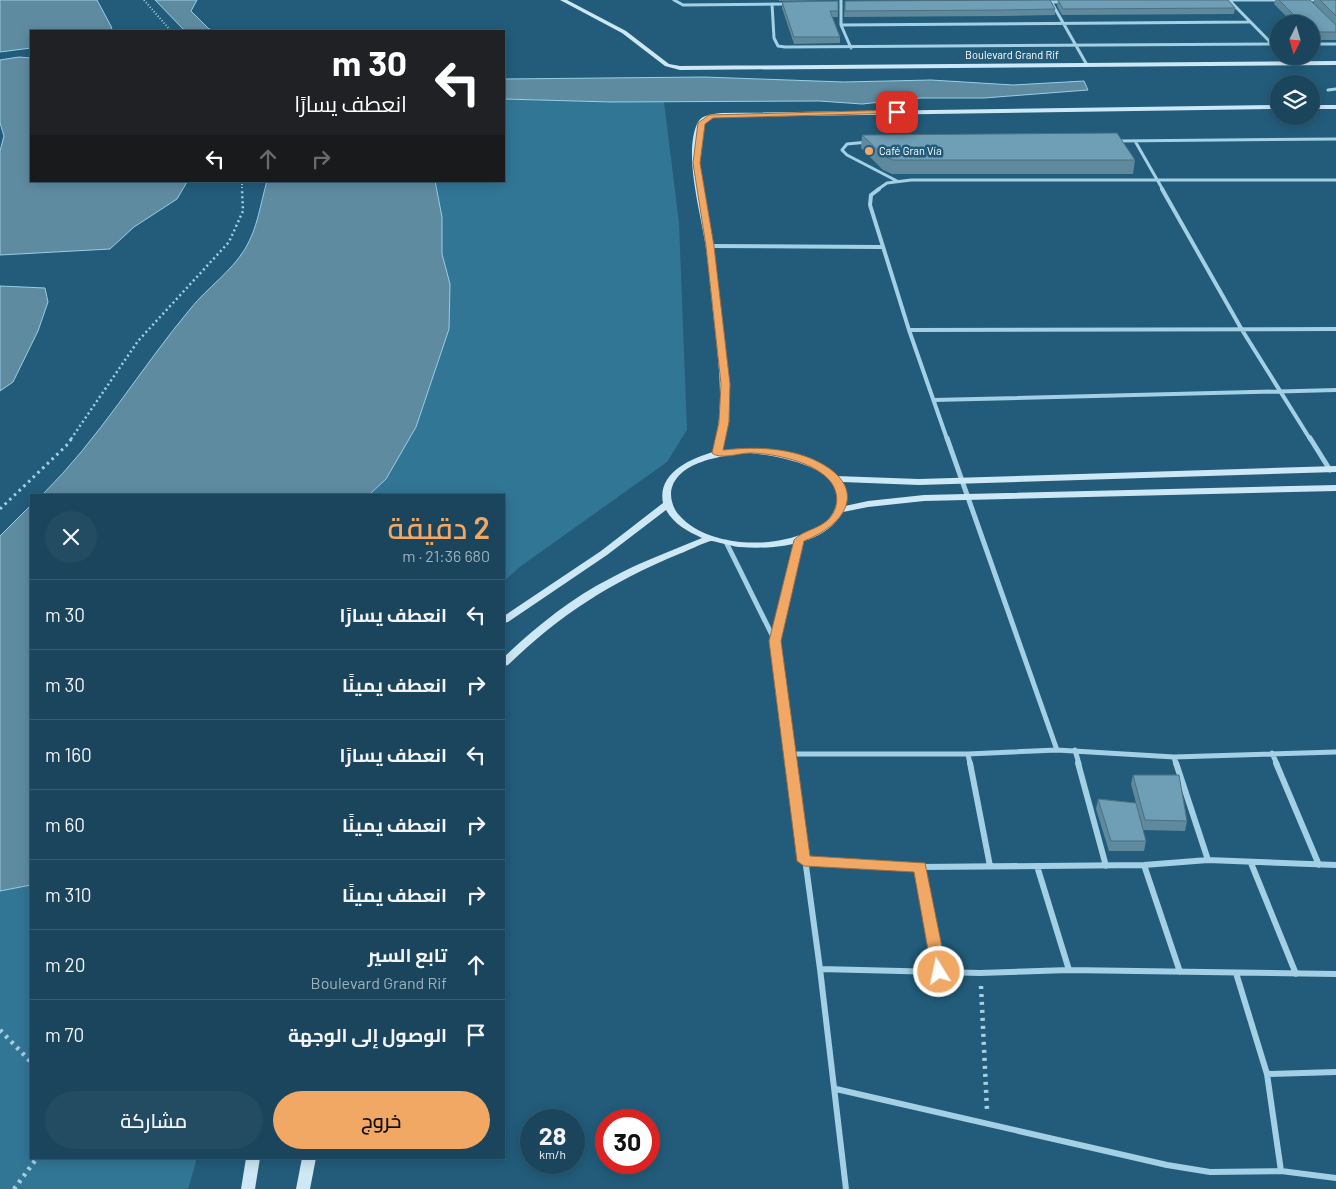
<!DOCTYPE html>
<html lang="ar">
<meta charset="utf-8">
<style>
:root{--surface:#1a455c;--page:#234c62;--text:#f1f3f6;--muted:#9fb1bb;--line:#385d72;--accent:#f1a865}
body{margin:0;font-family:Barlow,Cairo,sans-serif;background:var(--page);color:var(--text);direction:rtl;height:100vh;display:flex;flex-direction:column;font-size:19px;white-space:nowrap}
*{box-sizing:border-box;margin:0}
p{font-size:16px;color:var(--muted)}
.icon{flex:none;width:28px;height:28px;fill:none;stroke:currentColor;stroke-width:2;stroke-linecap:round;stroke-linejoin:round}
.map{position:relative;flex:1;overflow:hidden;direction:ltr}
.details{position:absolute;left:30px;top:494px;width:475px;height:665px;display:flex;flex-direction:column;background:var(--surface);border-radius:0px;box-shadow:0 2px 12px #0003,0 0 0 1px var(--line);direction:rtl}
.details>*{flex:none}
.hud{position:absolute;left:30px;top:30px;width:475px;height:152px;border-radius:0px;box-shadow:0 2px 12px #0003,0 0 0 1px var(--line);direction:rtl;background:#202124;color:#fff;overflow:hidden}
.needle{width:32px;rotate:185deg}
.tools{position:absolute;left:1270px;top:15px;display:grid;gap:10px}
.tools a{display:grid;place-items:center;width:50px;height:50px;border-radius:50%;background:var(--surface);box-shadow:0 2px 12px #0003,0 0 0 1px var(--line);font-size:25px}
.speed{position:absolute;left:520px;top:1109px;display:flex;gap:10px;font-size:25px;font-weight:700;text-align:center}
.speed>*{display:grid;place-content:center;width:65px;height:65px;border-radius:50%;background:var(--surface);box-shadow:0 2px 12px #0003,0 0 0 1px var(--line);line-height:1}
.speed small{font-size:12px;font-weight:400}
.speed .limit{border:8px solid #d22;background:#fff;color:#111}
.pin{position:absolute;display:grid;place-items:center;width:42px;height:42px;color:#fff;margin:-21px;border-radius:10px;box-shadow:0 2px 8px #0006}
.me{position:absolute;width:55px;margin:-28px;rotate:350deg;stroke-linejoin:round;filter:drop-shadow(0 0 4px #0008)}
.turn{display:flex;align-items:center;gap:18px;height:105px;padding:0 15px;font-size:22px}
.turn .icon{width:65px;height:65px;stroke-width:2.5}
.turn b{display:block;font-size:35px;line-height:42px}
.lanes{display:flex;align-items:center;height:48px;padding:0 15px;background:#0003;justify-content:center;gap:25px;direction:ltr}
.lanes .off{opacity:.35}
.round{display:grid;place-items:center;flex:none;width:52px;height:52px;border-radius:26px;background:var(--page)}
.headline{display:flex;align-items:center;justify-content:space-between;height:85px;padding:0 15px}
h1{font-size:30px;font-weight:600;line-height:38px;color:var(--accent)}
.cta{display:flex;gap:10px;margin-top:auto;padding:10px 15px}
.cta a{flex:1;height:58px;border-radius:30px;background:var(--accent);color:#111;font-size:20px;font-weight:600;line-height:58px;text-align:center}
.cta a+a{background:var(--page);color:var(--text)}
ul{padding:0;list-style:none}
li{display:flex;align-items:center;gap:15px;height:70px;padding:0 15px;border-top:1px solid var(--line)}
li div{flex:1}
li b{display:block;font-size:19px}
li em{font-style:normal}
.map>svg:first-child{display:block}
.green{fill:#327696}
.water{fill:#5f8ba1;stroke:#97cee6}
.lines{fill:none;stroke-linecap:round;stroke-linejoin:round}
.path-far3{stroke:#a3d0e5;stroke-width:2;stroke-dasharray:1 2;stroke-linecap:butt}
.path-far2{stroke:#a3d0e5;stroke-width:2.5;stroke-dasharray:2 3;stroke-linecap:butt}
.path-far1{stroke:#a3d0e5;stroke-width:3;stroke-dasharray:2.5 4;stroke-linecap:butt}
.path{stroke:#a3d0e5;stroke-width:4.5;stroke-dasharray:3 5;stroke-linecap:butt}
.street-far3{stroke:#a3d0e5;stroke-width:3}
.street-far2{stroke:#a3d0e5;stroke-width:4}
.street-far1{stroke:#a3d0e5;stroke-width:5}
.street{stroke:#a3d0e5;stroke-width:6}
.secondary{fill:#cde7f4;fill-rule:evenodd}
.wall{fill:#5f899d}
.building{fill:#6f9fb6;stroke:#4e6f7f}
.route{fill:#f1a865;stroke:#9d6d42}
.poi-dot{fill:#f1a865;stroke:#225c7a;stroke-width:2}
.labels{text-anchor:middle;stroke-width:5;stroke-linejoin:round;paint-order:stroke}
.far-street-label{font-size:11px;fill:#fff;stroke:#225c7a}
.far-poi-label{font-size:11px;fill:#fff;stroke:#225c7a;text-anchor:start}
</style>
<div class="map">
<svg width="1336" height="1189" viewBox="0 0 1336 1189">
<rect width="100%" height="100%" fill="#225c7a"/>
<path class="green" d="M504 99 664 102 679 223 687 430 667 462 521 566 504 581V495H369L386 479 450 284 442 254V217L435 181H504Z
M31 885V1158H197L188 1189H0V891Z"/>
<path class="water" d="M0 0H97L112 28 108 31H31V48L0 52Z
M155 0H197L191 11 209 29 219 31H185Z
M19 57 31 58V181L187 182 177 199 134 227 110 249 0 255V151L4 136 0 123V60Z
M704 77 844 82 931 80 1013 85 1084 81 1088 90 984 98H921L862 104 819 101 611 102 504 99V79Z
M267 181H435L442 217V254L450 284 449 329 416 427 386 479 369 495H42C99 439 140 369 191 308 208 287 230 273 245 249 258 227 260 205 267 181Z
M0 286 45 288 48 302 38 331 13 382 0 391Z
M31 505V885L0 891V536Z"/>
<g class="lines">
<path class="path-far3" d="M144 0 171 31
M242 181V190"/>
<path class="path-far2" d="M71 439 138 341 229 242 243 211 242 189"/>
<path class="path-far1" d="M0 509 66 446 72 438"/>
<path class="path" d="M981 986 987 1110
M0 1030 31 1062
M14 1189 37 1158"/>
<path class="street-far3" d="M674 0 683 5 787 4
M841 0V25L851 48
M1223 0H1280
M1229 0 1272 44
M1303 0H1325
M1046 2H1065
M772 4 774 38 778 46 785 47 1279 44
M1053 5 1087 65
M841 25 1249 22
M1311 44H1336
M1328 90 1336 89
M1117 141 1336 139
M1135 141 1163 190
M868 142 847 144 842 150 847 155 897 181
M877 190 887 183 911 180H1336"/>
<path class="street-far2" d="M879 189 871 195 870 205 909 330 947 439
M1162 189 1242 330 1310 439
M710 246 881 247
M909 330 1336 329
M934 400 1336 390"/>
<path class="street-far1" d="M947 438 1057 750
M1310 438 1330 470
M726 542 775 641 792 764
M775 641 799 539
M1075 750 1079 764
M1272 753 1277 764
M789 754H968L1057 750 1174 757 1336 752
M968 754 970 764
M1174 757 1176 764"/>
<path class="street" d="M792 763 820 969 846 1189
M970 763 990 866
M1078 763 1106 866
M1176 763 1208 860
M1276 763 1319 865
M804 861 920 867 1144 865 1208 860 1336 865
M1251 863 1296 974
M1144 865 1180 972
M1037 866 1069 970
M920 867 939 972
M820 969 980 973 1069 970 1336 974
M1236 973 1267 1074 1281 1171
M1267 1074 1336 1072
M836 1089 1167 1165 1210 1172 1281 1171 1336 1178"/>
<path class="secondary" d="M560 0H567L626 31 669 64 680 66 1336 61V65L680 70 665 66 622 33Z
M1279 105V109L722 117C709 117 704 121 701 133 693 165 705 200 710 231 716 261 718 292 722 322 727 366 734 407 722 451 757 444 810 452 836 476L919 479 1336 466V472L919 485 842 482 847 495 845 506 868 501 924 495 1336 485V491L924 501 868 507 843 512C825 545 774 550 740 547 733 547 716 541 711 541 705 542 685 552 679 554 611 582 561 614 508 665L504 666V657C536 627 571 598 611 578 640 562 671 551 702 538 687 531 674 524 666 510L607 555 508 622 504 623V616L601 551 663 503C657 473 690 459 713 452 725 408 719 366 714 321 711 294 709 268 705 242 700 210 683 151 698 122 703 114 714 114 722 113ZM749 453C773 455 843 466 837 501 834 518 823 526 807 532 771 549 707 547 679 515 674 510 671 501 671 494 673 461 725 455 749 453Z
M1311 105H1336V109H1311Z
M246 1158H260L255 1189H241Z
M302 1158H316L310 1189H296Z"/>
</g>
<path class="wall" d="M779 0H838L779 1Z
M1058 0 1235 8 1234 14 1062 15 1057 6Z
M1275 0H1310L1314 4V0H1336V40H1311V24H1294L1274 4Z
M838 1V17H832L840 37V43L794 44 782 8V2Z
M845 1 1055 9V15L1003 16 844 17Z
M862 135 1135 160 1133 174H892L883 170 861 148Z
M1133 775 1187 821 1185 831 1143 830 1146 841 1144 851H1109L1096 809 1098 799 1136 803 1131 784Z"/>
<path class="building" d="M1050 0 1055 9 1004 10 845 11V1Z
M1058 0H1228L1235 8 1063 9Z
M1279 0H1310L1336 25V32H1312L1311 24H1303Z
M1320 0H1336V16Z
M838 1V11H830L840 37H794L782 2Z
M1117 133 1135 160H893L884 156 862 135Z
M1133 775H1179L1187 821 1145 820Z
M1098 799 1136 803 1146 841H1111Z"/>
<path class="route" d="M897 110 900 113 713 118 705 124 700 163 714 246 730 384 729 422 723 450C752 447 782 447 810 458 867 482 854 521 804 541L781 641 810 856 925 863 947 972 945 976H934L932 972 914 872 804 866 797 861 769 641 794 540C803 530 820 529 830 518 836 510 838 502 836 493 830 464 774 453 750 453 739 453 720 460 712 453L719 422 721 384 706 246 693 163 698 123 709 115Z"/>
<circle class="poi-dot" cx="869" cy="151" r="5"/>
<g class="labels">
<g class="far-street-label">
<text x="1012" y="59">Boulevard Grand Rif</text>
</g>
<g class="far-poi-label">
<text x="879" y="155">Café Gran Vía</text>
</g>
</g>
</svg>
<div class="tools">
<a><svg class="needle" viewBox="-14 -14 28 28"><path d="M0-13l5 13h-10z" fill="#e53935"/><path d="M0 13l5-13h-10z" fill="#9fb1bb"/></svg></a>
<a><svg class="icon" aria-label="layers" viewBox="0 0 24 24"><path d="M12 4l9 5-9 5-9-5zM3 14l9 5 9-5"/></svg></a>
</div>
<div class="speed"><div>28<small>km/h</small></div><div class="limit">30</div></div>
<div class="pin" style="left:897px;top:112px;background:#d93025"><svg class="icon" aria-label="arrive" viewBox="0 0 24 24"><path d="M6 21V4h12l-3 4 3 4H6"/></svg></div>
<svg class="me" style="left:939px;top:972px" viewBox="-20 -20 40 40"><circle r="17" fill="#f1a865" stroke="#fff" stroke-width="3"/><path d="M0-11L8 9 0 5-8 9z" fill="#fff"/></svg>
<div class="hud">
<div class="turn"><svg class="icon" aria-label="left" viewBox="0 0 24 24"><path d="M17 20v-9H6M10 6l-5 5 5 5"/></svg><div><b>30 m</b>انعطف يسارًا</div></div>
<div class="lanes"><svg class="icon" aria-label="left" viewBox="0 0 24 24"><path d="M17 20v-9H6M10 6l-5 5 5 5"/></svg><svg class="icon off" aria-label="ahead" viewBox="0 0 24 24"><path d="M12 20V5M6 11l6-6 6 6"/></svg><svg class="icon off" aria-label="right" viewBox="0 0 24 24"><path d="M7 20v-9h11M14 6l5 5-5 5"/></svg></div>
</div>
<section class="details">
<div class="headline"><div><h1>2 دقيقة</h1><p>680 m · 21:36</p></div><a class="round"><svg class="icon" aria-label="close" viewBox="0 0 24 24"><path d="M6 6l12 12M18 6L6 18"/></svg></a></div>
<ul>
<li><svg class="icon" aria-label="left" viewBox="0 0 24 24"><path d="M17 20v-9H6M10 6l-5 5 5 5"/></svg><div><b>انعطف يسارًا</b></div><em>30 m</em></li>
<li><svg class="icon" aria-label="right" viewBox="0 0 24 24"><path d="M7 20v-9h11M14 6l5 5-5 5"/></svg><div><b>انعطف يمينًا</b></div><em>30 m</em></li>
<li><svg class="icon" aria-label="left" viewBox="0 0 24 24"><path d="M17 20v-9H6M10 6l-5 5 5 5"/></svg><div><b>انعطف يسارًا</b></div><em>160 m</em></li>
<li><svg class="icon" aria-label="right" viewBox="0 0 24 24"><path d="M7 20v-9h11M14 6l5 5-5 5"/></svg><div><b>انعطف يمينًا</b></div><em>60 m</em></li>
<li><svg class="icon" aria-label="right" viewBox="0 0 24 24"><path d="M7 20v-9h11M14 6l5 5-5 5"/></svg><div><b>انعطف يمينًا</b></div><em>310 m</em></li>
<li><svg class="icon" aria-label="ahead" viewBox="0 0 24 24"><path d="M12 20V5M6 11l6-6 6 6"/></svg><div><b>تابع السير</b><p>Boulevard Grand Rif</p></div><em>20 m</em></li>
<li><svg class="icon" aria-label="arrive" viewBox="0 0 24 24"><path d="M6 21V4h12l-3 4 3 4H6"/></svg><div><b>الوصول إلى الوجهة</b></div><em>70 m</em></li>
</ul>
<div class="cta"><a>خروج</a><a>مشاركة</a></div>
</section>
</div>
